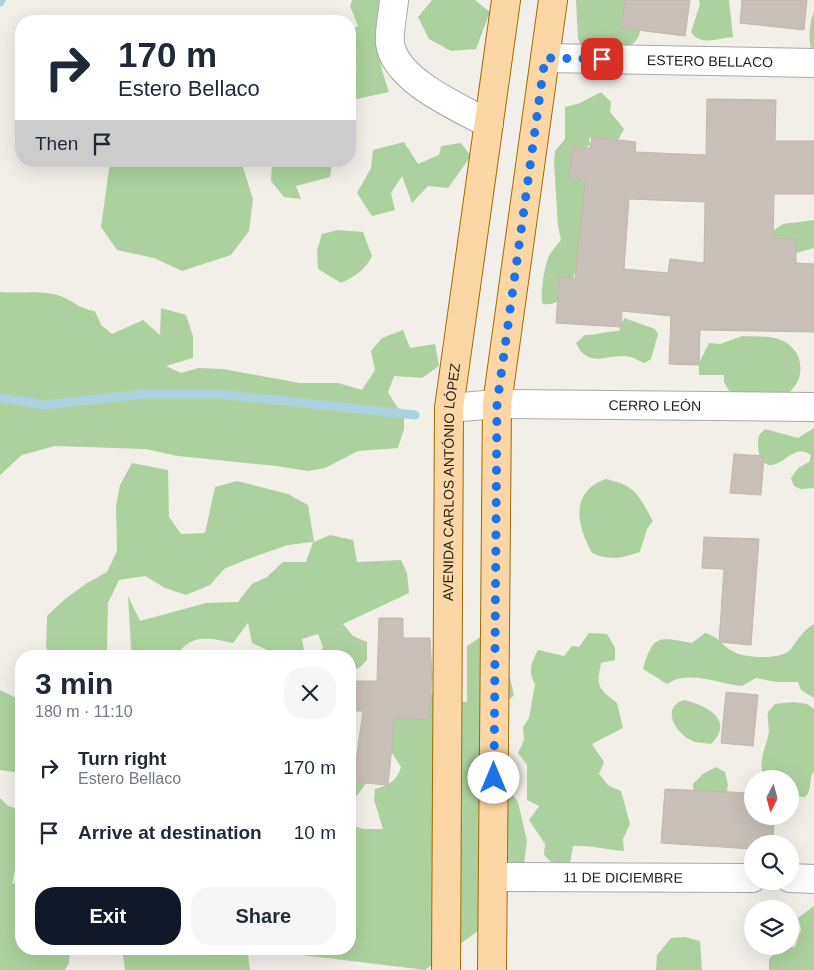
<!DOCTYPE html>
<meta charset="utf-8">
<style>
:root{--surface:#fff;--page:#f6f6f7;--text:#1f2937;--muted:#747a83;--accent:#111827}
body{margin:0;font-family:Arial,sans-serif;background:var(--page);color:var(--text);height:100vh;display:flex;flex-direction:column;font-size:19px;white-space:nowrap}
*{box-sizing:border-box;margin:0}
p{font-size:16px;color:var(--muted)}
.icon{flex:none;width:28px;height:28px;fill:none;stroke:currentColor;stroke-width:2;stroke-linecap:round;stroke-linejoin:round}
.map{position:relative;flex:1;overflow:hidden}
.details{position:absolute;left:15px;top:650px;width:341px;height:305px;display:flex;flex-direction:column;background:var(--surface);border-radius:20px;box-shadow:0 5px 20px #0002}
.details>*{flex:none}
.guide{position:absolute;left:15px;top:15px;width:341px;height:152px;border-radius:20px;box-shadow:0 5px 20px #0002;background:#fff;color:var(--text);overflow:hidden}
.needle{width:32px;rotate:186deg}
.controls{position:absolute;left:744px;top:770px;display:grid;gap:10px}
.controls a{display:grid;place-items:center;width:55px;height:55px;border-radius:50%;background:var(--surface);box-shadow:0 5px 20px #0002;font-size:25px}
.pin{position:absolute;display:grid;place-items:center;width:42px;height:42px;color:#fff;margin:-21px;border-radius:10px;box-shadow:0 2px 8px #0006}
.me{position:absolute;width:55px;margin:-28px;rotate:0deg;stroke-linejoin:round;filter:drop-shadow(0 0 4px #0008)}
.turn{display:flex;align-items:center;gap:18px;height:105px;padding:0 20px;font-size:22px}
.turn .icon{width:65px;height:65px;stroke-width:2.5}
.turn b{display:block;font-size:35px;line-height:42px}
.then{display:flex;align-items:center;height:48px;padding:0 20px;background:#0003;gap:10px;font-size:19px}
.round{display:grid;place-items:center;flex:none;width:52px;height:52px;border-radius:20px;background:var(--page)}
.headline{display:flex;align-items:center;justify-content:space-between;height:85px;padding:0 20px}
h1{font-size:30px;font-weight:600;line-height:38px}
.button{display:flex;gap:10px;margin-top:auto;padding:10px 20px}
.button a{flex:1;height:58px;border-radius:20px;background:var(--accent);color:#fff;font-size:20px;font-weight:600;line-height:58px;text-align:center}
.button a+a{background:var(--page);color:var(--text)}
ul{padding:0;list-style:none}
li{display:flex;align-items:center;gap:15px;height:65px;padding:0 20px}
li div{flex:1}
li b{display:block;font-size:19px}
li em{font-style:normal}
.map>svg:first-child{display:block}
.forest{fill:#add19e}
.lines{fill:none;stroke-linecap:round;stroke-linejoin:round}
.stream{stroke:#aad3df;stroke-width:9}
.building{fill:#c7bfb8;stroke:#c4b6ab;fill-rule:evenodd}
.minor-casing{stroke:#a9a9a9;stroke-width:30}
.major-casing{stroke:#a06b00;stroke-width:30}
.minor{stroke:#fff;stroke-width:28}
.major{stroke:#fcd6a4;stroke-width:28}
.route{stroke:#1a73e8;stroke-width:9;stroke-dasharray:0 16.2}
.labels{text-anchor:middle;stroke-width:4;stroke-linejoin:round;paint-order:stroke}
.street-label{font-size:14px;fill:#222;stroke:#fff}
</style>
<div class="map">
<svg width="814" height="970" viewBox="0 0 814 970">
<rect width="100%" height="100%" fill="#f2efe9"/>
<path class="forest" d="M352 0H379L383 8C376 44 377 57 389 92L352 100 350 71 357 64 350 63V30L358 26 350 6Z
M432 0H475L490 12 476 49 451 51 429 39 418 17Z
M576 0H625L621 27 640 30C638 56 601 47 582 46L578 39Z
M699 0H729L733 37C718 38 701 47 691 32L700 4Z
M814 11V60C808 44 808 26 814 11Z
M601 92 611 102 610 112 624 129 618 140 589 138 590 145 584 148 573 147 569 178 583 180 586 184 588 205 582 209C580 234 581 310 543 304 539 297 545 264 549 256 552 250 557 245 561 240L558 226 554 162 555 151 565 139V107L580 103Z
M404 142 418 164 439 155 441 146 461 143 471 156 448 188 428 186 412 203 402 176 391 193 395 210 372 216 357 193 371 168 373 150Z
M115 161H241L253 199 249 231 231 255 182 271 154 258 117 250 101 227 109 169Z
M247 161H332L330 177 296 186 301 199 284 197 271 181 272 164Z
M814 220V248L782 257 761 239 783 224Z
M338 230 363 232 372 256C365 271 355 276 341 283L318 269 317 250 322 234Z
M0 292C20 294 44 289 63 297 76 303 80 309 95 311L101 325 112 334 143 320 160 335 161 308 186 315 193 336V358L166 366 181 373 198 368 223 369 300 383H338L362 390 375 370 371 351 382 338 403 330 410 348 435 344 439 366 422 378 394 376 388 392 395 404 404 414V429L398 448 358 451 325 468 308 471 276 466 178 456 145 449 55 446 22 455 0 475Z
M624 318 655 329 658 334 651 359 645 363C640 362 634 357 630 357 609 352 589 371 576 343L585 335C598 335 606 331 619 331Z
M742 336C754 337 771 335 781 340 809 351 806 391 777 398 764 401 747 399 734 399L724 382V375H699V363L709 343 720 344Z
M814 428V488L801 489 794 486 791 478 798 468 809 462 811 455C797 446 790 457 778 463 759 472 756 447 759 435L765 429 798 438Z
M132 463 168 470 169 517 181 534 205 533 215 487 237 481 288 494 308 505 314 542 330 535 353 540 357 562 401 560 407 573 409 593 343 624 353 636 367 642V660L359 668 350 671V656H318L323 647 318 634 302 639 305 656H281L252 643 248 623 233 643C209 638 191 633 176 656H134L131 648 128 596 140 621 206 603 238 602 252 584 267 577 283 562H306L313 542 288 545 245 560 224 569 210 585 186 595 165 588 145 576 119 580 108 603 107 649 103 656H50L46 647 47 616 65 599 87 583 107 572 117 551 116 506 120 485Z
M606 479C637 486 638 495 653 521L647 529 640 552C622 558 609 561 592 553 577 526 569 492 606 479Z
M814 624V698L801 690 798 682H777L756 678 742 686C719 684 688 669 667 684L643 669C653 634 658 637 692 643L705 633C719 636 723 648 736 653 748 658 783 660 791 649 799 639 802 631 814 624Z
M488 632 508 655 509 673 514 695 496 712V773L518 802 527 841 522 879 501 898 482 928 425 970 286 953 285 949H350V820L353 826 364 829H383L374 800 375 789C389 785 397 781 401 767L392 753 391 735 385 717 431 693 451 702H467V646Z
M589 633 607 634 615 648V660L601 663C596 688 598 688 617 703L623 728 592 744 604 762 599 774 609 786 621 791 630 824 623 839 624 851C606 850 590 845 573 846L570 864 551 862 544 855 545 844 529 820 539 806 527 800V765L518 753 524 740 523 727 529 718 535 684C527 671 532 662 538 650L564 656 572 646 579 647Z
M0 690 18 699 21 691V773L0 770Z
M684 700C705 705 736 719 711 744 706 743 699 743 695 742 677 736 659 708 684 700Z
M793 702 807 704 814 709V771C808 779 813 789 805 797L790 796V779H764C758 762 764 752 768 736 770 729 767 720 768 712L775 704Z
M350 760 357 761 367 770 365 785 350 805Z
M716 767 725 772 728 785 726 798 694 796 693 784 703 774Z
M0 798 8 806 21 810V856L17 859 12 884 21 882V949H70L69 963 65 970H0Z
M814 906V970H769V959L781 948 795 947 801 929 798 918Z
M685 937 700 941 702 970H656L657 955 671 938Z
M122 949H252L248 955 250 970H125Z"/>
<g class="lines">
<path class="stream" d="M0 2 1 0
M0 398 45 405 145 394H219L415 415"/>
</g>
<path class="building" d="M625 0H690L685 36 621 28Z
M742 0H807L804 30 740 23Z
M707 99 776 100 775 141H814V194H774L773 238 796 239V263L814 264V332L700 330 699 365 669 364 671 316 622 311 621 327 556 323 559 277 575 279 585 180 569 178 573 147 590 148 592 137 636 142 635 152 706 155ZM629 199 705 202 704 263 670 259 668 273 624 269Z
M734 454 764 456 761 495 730 493Z
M704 537 759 539 751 645 719 642 724 569 702 568Z
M379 618H403V638H430L432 676 429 720 395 717 388 785 353 782 363 711H350V681H377Z
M726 692 758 695 753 746 721 743Z
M665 789 752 793V816H774L773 844H752V849L661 843Z"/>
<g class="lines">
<g class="minor-casing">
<g id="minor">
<path d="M394 0C393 13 389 29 390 43 395 81 459 107 489 124"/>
<path id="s1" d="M545 58 814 63"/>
<path id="s2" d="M449 408 497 404 814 407"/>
<path id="s3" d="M493 877 752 878"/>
<path d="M790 878 814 879"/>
</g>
</g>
<g class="major-casing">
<g id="major">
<path id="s4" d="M446 970 449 408 506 0"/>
<path d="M492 970 497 404 553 0"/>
</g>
</g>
<use href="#minor" class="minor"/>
<use href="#major" class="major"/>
</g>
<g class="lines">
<path class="route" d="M494 778 497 404 545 58 602 59"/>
</g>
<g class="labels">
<g class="street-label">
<text dy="5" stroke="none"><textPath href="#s1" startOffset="165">ESTERO BELLACO</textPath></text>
<text dy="5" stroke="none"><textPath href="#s2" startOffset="206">CERRO LEÓN</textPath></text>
<text dy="5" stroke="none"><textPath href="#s4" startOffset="488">AVENIDA CARLOS ANTÓNIO LÓPEZ</textPath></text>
<text dy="5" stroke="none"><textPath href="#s3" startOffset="130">11 DE DICIEMBRE</textPath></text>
</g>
</g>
</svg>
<div class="controls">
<a><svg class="needle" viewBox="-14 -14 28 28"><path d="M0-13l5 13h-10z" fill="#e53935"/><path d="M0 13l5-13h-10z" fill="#747a83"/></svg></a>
<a><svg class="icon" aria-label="search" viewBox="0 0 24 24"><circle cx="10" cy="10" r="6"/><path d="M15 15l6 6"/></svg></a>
<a><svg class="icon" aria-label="layers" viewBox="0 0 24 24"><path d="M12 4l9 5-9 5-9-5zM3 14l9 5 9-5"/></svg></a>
</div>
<div class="pin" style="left:602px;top:59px;background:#d93025"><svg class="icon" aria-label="arrive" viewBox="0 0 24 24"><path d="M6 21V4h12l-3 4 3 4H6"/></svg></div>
<svg class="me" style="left:494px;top:778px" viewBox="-20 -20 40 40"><circle r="19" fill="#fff"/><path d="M0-13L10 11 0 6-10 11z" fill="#1a73e8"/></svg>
<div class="guide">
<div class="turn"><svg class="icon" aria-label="right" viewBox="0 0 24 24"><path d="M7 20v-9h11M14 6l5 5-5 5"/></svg><div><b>170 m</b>Estero Bellaco</div></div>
<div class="then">Then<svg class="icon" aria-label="arrive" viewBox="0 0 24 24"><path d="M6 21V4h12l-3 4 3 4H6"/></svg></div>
</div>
<section class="details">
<div class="headline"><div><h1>3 min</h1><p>180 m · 11:10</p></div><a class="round"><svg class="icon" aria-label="close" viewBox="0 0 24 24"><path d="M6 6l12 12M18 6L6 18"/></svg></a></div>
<ul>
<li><svg class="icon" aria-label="right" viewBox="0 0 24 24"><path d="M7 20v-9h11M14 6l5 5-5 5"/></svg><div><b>Turn right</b><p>Estero Bellaco</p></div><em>170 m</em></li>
<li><svg class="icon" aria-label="arrive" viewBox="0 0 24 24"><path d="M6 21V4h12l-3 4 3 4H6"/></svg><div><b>Arrive at destination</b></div><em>10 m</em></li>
</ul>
<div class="button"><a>Exit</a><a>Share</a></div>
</section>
</div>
